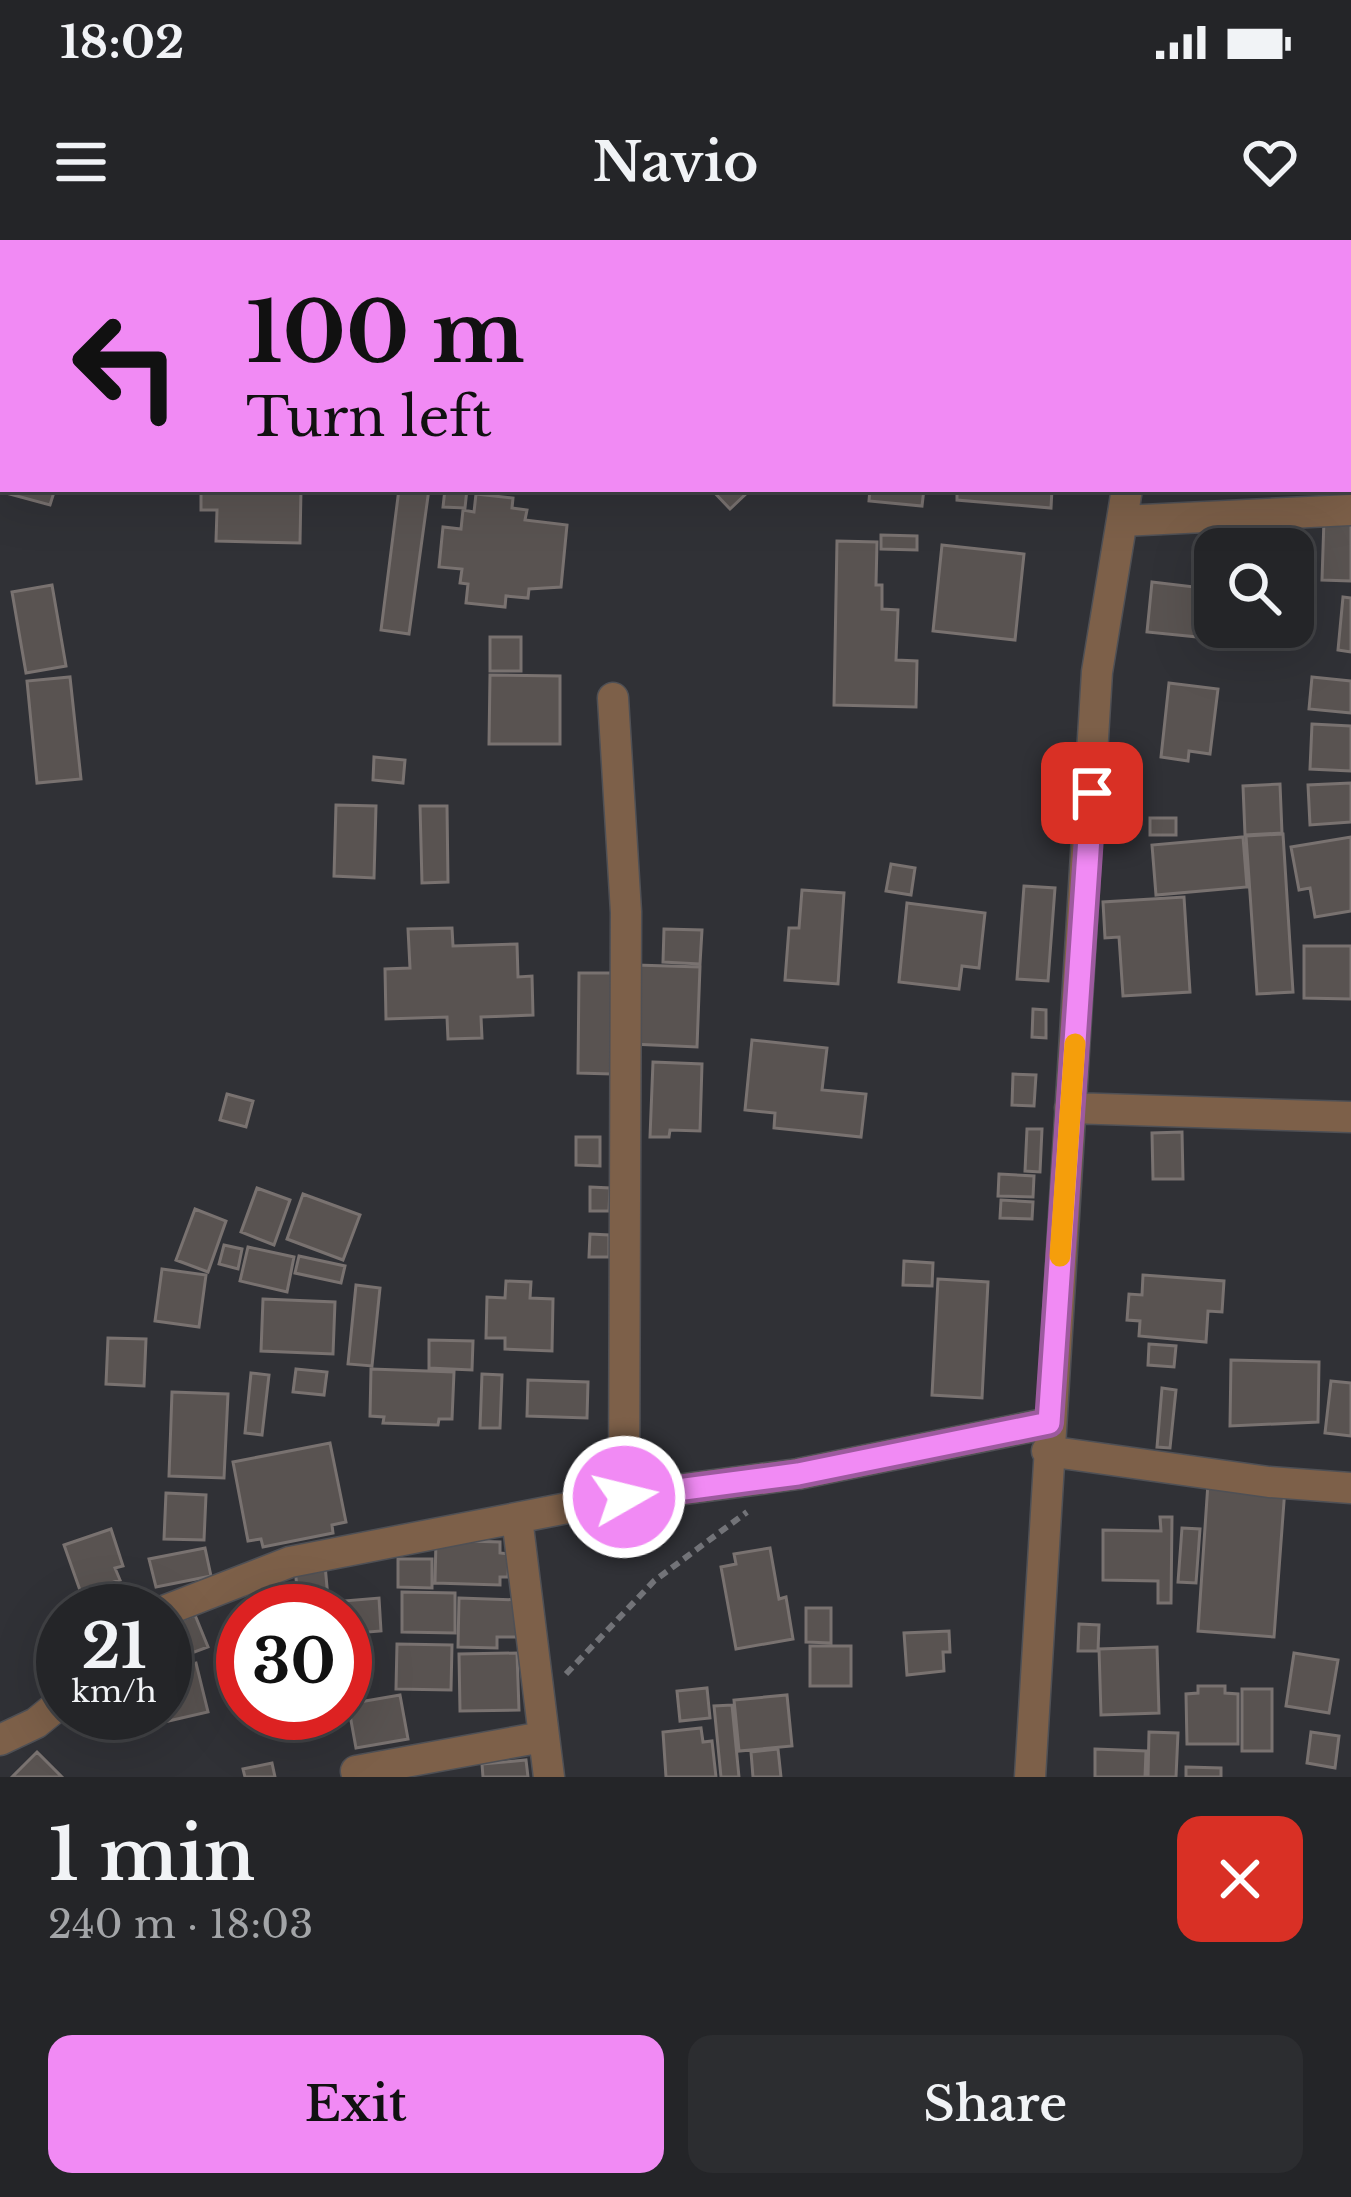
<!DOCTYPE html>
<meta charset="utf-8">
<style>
:root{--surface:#242528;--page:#2c2d30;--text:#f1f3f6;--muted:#a3a5a8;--line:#414245;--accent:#f18af4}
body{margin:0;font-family:"Libre Baskerville",serif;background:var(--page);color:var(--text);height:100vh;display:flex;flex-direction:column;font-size:45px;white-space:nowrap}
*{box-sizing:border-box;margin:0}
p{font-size:39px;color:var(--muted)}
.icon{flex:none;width:66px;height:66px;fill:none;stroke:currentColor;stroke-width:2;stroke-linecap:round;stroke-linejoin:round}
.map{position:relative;height:1537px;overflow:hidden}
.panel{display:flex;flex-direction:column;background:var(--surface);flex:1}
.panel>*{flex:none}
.banner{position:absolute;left:0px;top:0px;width:1353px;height:252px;box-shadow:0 12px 48px #0002,0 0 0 3px var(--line);background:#f18af4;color:#111;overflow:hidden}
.controls{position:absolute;left:1194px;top:288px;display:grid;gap:24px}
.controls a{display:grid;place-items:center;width:120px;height:120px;border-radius:24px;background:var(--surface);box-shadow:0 12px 48px #0002,0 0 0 3px var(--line);font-size:60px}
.speed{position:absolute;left:36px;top:1344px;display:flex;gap:24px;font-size:60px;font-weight:700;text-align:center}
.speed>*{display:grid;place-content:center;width:156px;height:156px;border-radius:50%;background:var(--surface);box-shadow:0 12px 48px #0002,0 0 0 3px var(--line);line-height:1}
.speed small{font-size:30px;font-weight:400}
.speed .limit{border:18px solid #d22;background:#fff;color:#111}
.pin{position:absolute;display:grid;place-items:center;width:102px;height:102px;color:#fff;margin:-51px;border-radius:24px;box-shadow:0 6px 18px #0006}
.me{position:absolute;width:132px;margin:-66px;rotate:82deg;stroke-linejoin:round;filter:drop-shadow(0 0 9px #0008)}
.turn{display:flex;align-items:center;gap:42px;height:252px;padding:0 48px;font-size:54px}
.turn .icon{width:156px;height:156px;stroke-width:2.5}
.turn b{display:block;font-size:84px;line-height:102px}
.round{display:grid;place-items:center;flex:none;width:126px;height:126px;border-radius:24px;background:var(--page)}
.summary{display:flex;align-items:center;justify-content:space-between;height:204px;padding:0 48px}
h1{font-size:72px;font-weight:600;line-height:90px}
.action{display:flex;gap:24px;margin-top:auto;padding:24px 48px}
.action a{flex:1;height:138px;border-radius:24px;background:var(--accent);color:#111;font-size:48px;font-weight:600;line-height:138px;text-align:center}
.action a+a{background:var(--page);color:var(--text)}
.status{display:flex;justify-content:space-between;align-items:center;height:84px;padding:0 60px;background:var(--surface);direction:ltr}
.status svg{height:33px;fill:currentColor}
header{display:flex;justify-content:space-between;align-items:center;height:156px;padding:0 48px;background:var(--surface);font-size:54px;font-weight:600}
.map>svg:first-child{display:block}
.building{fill:#595351;stroke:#797270;stroke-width:3}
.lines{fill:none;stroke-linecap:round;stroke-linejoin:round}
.street-casing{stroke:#4f5055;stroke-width:33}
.path{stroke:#727378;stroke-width:6;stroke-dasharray:9 6;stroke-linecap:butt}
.street{stroke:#7d6049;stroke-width:30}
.route-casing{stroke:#9d5a9f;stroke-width:30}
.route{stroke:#f18af4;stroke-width:21}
.slow{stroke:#f59e0b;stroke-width:21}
</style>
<div class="status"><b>18:02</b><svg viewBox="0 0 49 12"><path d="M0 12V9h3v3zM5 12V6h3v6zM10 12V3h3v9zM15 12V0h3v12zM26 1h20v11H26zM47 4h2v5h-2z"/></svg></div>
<header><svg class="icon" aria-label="menu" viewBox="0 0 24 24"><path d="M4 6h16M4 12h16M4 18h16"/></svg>Navio<svg class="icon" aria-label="heart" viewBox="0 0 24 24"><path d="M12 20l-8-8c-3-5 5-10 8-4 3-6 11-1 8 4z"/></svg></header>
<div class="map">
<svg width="1351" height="1537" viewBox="0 0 1351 1537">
<rect width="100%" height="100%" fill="#303136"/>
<path class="building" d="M919 0H1076V3H919Z
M3 248V249H55L50 265 2 252Z
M201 249H301L300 303 216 301 217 270H201Z
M399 249H429L409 394 381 390Z
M445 249H467L465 268 443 267Z
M711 249H751L730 269Z
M870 249H924L922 266 869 261Z
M957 249H1052L1051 268 957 260Z
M476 254 513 258 512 268 527 270 525 280 567 285 561 347 529 349 528 358 506 356 505 367 466 363 468 344 460 343 462 329 439 327 443 287 461 289 463 270 474 272Z
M1324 279 1351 280V341L1322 340Z
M1216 289 1246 290V309H1216Z
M881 295 917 296V310L881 309Z
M837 301 877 302 876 345H882V369L898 370 896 420 917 421 916 467 834 465Z
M942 305 1024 314 1015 400 933 391Z
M1152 342 1203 348 1198 397 1147 392Z
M52 345 66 426 26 433 12 352Z
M1343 357 1351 358V412L1338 410Z
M1249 387H1282L1281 406 1248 404Z
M490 397H521V431H490Z
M490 435 560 436V504H489Z
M70 437 81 539 37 543 27 441Z
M1312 437 1351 441V473L1309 469Z
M1169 443 1218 449 1210 514 1189 511 1188 521 1161 517Z
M1312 484 1351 486V531L1310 529Z
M374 517 405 520 403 543 373 540Z
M1351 543V582L1310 585 1308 545Z
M1280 544 1282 593 1245 595 1243 546Z
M336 565 376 566 374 638 334 636Z
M420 566H447L448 642 422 643Z
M1150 578H1176V595H1150Z
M1283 594 1293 752 1257 754 1246 596Z
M1243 597 1247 647 1156 655 1152 605Z
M1351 597V671L1315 677 1310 648 1299 650 1291 607Z
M891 624 915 628 911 655 886 651Z
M1024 646 1055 648 1048 741 1017 739Z
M802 650 844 653 838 744 785 740 789 688H799Z
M1184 657 1190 752 1123 756 1119 697 1105 698 1103 662Z
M907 663 985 673 979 728 962 726 959 749 899 742Z
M452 688 453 706 517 704 518 737 532 736 533 775 481 777 482 798 448 799 447 777 386 779 385 729 410 728 408 689Z
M664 689 702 690 700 724 663 722Z
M1304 706H1351V759L1304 758Z
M635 725 700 727 697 807 632 804Z
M579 733H612L611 834 578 833Z
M1033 769 1046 770V798L1032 797Z
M752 800 827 808 822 850 866 854 861 897 774 888 775 873 745 870Z
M653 822 702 824 700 891 670 890 669 897H650Z
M1013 834 1036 835 1034 866 1012 865Z
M227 854 253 861 246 887 220 880Z
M1027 889H1042L1040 932 1025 931Z
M1182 892 1183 939H1153L1152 893Z
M576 897H600V926L576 925Z
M999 934 1034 936 1033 957 998 956Z
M590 947 610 948 609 971H590Z
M257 948 290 960 274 1005 241 992Z
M303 954 360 975 343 1020 287 999Z
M1001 960 1033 962 1032 979 1000 978Z
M195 969 226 981 208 1032 176 1020Z
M590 994 609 995V1017H589Z
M224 1005 242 1009 238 1029 219 1024Z
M248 1007 294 1017 287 1052 240 1041Z
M299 1016 345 1026 341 1043 295 1033Z
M904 1021 933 1023 932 1046 903 1045Z
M162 1029 206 1035 199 1087 155 1081Z
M1143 1035 1224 1041 1222 1072 1208 1071 1206 1102 1139 1096 1140 1081 1127 1080 1129 1054 1142 1055Z
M938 1039 988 1042 982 1158 932 1155Z
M506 1041 531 1042 530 1058 553 1059 552 1111 505 1109V1098H486L487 1057 505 1058Z
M356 1045 380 1048 372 1126 348 1124Z
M263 1059 335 1062 333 1114 261 1111Z
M108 1098 146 1099 144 1146 106 1144Z
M429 1100 473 1101 472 1130 429 1128Z
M1149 1104 1176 1106 1174 1127 1148 1125Z
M1231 1120 1319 1122 1318 1182 1230 1186Z
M296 1129 327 1132 324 1155 293 1152Z
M371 1129 454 1132 452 1179H439L438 1185 383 1183 384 1177 370 1176Z
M251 1133 269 1135 262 1195 245 1193Z
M482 1134 502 1135 500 1188H480Z
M528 1140 588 1142 587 1178 527 1176Z
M1331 1141 1351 1143V1196L1325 1193Z
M1162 1148 1176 1150 1170 1208 1157 1207Z
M172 1152 228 1154 224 1238 169 1236Z
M330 1203 346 1282 332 1285 333 1293 263 1307 261 1299 248 1301 233 1222Z
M1208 1243 1285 1248 1274 1397 1198 1391Z
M166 1253 206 1255 204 1300 164 1299Z
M1160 1277H1172L1171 1363H1158V1341L1103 1340V1290L1161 1291Z
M1182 1288 1200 1289 1196 1343 1178 1342Z
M111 1289 123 1326 115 1328 120 1340 81 1353 64 1305Z
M436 1300 500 1302V1313L509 1314 508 1337H500V1345L435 1343Z
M205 1308 211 1336 156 1347 149 1319Z
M770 1308 779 1359 786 1357 793 1399 736 1409 721 1327 736 1324 734 1314Z
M398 1319H432V1348L398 1347Z
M325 1325 329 1369 299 1371 295 1327Z
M402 1352 455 1353V1393L402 1392Z
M379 1358 381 1391 345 1394 343 1361Z
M459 1358 521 1360 520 1397H497V1408L458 1407Z
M806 1368H831V1403L806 1402Z
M195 1375 208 1407 165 1423V1386Z
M243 1381V1415L231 1416 228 1382Z
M1079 1384 1099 1385 1098 1411H1078Z
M949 1391 950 1412H943L944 1431 907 1435 904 1393Z
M397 1404 452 1405 451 1450 396 1449Z
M810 1406H851V1446H810Z
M1157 1407 1159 1473 1101 1475 1099 1409Z
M517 1413 519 1470 460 1471 459 1414Z
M1294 1413 1338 1420 1329 1473 1286 1466Z
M196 1423 208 1472 164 1482 165 1431Z
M1198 1446H1225V1453L1238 1454V1504H1187L1186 1454 1198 1453Z
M707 1448 710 1478 680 1481 677 1451Z
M1242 1449H1272V1511H1242Z
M400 1455 408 1499 356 1508 348 1464Z
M787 1455 792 1506 739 1511 734 1460Z
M732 1465 739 1537H721L714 1466Z
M701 1488 703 1502 712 1501 716 1537H666L663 1492Z
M1149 1492 1178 1493 1176 1537H1148Z
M1311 1492 1339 1496 1335 1528 1307 1523Z
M778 1509 781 1537H753L751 1512Z
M1095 1509 1146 1511 1145 1537H1095Z
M37 1512 62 1537H12Z
M526 1520 528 1537H483L482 1524Z
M272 1523 275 1537H245L243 1529Z
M1186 1527 1221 1528V1537H1186Z"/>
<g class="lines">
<g class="street-casing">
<path id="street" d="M1160 0V3
M1122 281 1351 270
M613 458 626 672 624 1257
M1070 868 1351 877
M1047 1211 1269 1242 1351 1248
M517 1278 549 1537
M164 1371 290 1322 624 1257 798 1234 1049 1183
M0 1500 36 1483 63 1461
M356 1531 543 1497
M1030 1537 1097 432 1127 249"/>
</g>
<path class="path" d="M566 1434 654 1341 747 1272"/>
<use href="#street" class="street"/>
</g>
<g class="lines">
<g class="route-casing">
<path id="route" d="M624 1257 798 1234 1049 1183 1092 553"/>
</g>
<use href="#route" class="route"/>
<path class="slow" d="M1060 1016 1075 804"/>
</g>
</svg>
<div class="controls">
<a><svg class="icon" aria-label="search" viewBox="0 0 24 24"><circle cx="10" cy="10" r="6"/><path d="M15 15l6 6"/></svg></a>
</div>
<div class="speed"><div>21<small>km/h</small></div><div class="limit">30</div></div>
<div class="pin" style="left:1092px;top:553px;background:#d93025"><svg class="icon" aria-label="arrive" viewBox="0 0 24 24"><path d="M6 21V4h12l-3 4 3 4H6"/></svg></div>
<svg class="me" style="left:624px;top:1257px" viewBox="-20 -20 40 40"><circle r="17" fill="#f18af4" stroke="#fff" stroke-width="3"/><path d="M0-11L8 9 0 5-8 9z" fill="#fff"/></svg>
<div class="banner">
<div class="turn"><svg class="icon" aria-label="left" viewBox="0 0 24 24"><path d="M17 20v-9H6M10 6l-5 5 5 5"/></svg><div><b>100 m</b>Turn left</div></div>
</div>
</div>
<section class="panel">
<div class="summary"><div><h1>1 min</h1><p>240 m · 18:03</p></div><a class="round" style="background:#d93025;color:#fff"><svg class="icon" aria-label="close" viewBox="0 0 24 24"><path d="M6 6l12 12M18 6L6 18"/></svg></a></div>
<div class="action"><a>Exit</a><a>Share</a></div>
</section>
